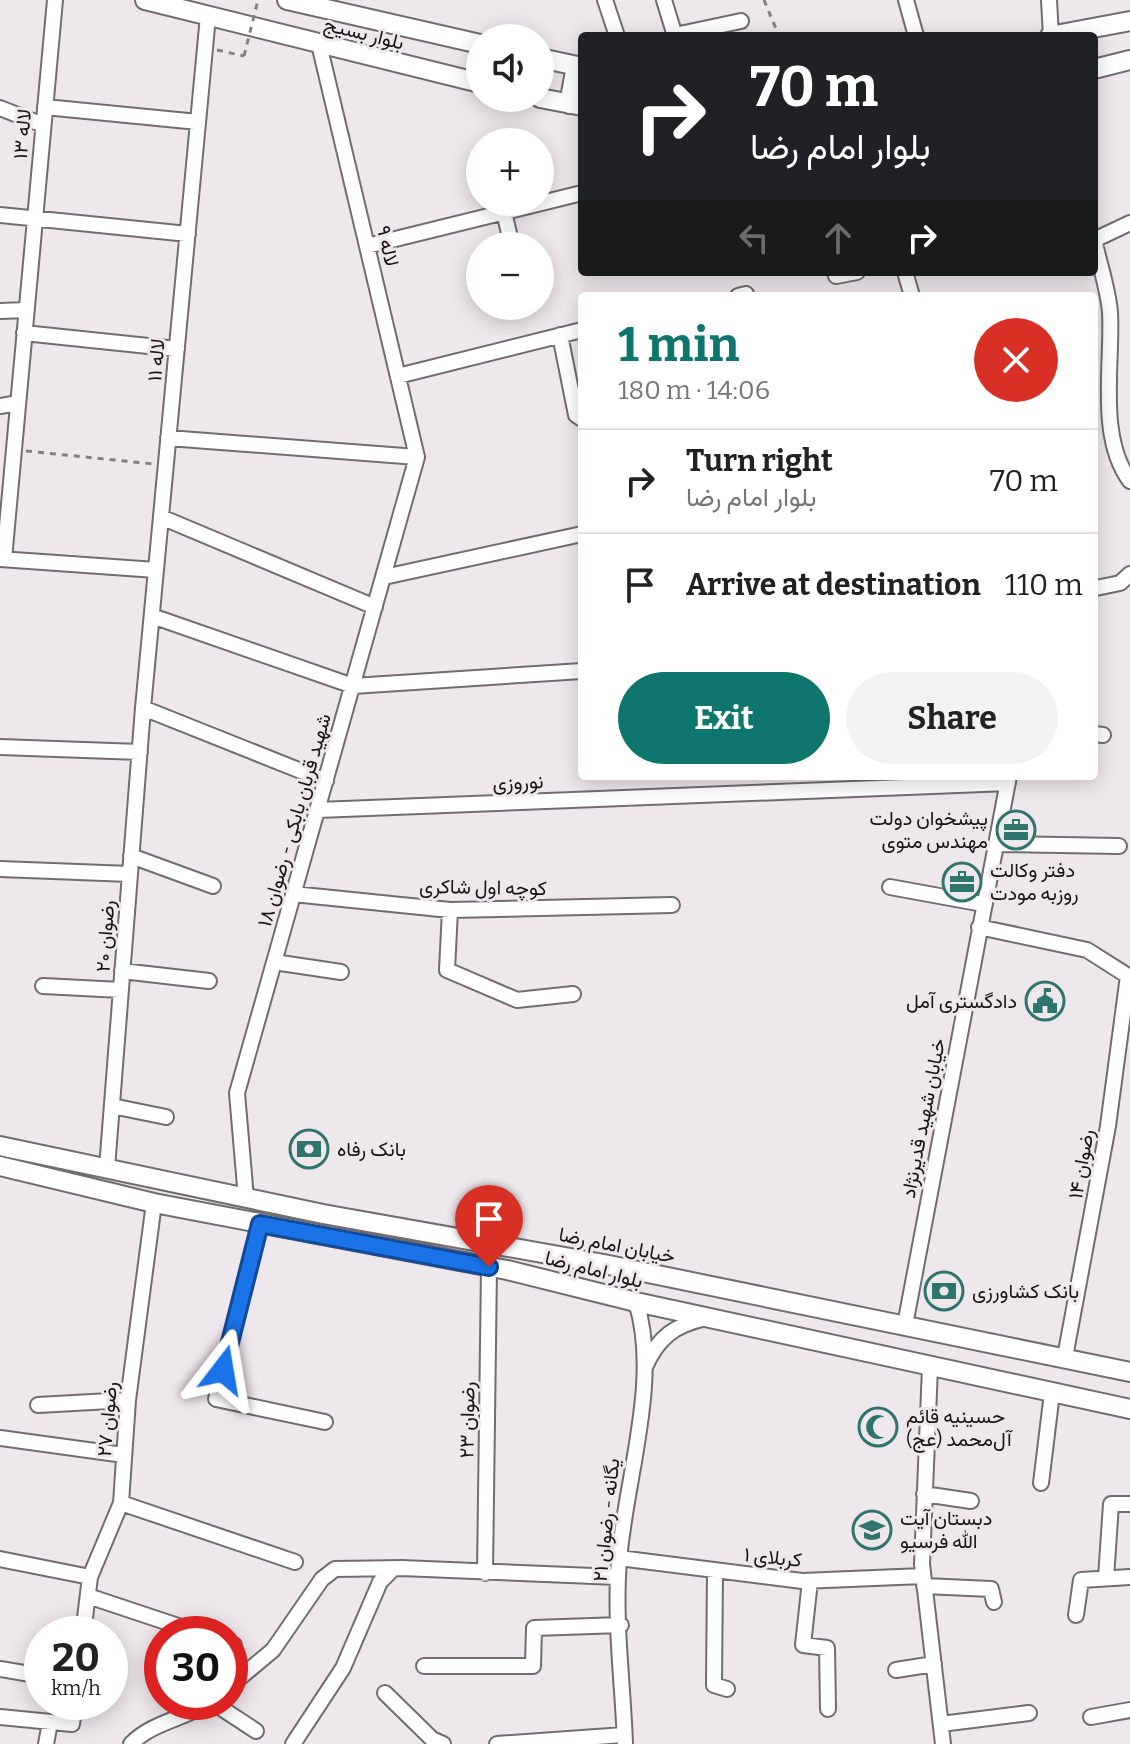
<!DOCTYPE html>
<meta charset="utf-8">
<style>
:root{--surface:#fff;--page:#f2f2f2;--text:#222;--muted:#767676;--line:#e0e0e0;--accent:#0f766e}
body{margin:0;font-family:Bitter,Vazirmatn,serif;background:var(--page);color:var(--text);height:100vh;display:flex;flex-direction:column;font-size:30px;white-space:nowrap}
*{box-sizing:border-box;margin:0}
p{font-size:26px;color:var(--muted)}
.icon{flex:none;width:44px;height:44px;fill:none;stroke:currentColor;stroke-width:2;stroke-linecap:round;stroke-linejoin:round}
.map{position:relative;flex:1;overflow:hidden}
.sheet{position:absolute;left:578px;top:292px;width:520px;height:488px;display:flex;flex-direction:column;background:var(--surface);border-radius:8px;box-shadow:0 4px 20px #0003}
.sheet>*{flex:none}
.banner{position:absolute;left:578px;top:32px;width:520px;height:244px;border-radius:8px;box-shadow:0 4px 20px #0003;background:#202124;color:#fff;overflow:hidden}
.tools{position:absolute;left:466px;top:24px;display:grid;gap:16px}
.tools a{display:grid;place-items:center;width:88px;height:88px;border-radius:50%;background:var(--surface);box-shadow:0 4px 20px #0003;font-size:40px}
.speed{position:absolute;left:24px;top:1616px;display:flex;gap:16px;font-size:40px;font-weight:700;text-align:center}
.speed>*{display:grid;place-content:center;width:104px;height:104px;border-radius:50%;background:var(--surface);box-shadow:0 4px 20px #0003;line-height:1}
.speed small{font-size:20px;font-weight:400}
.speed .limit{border:12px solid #d22;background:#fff;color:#111}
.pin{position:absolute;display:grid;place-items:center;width:68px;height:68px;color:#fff;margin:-82px -34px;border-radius:50% 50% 50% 0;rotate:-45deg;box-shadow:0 0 8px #0007}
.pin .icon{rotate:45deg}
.me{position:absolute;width:88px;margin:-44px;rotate:14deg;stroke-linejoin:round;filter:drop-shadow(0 0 6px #0008)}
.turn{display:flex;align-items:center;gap:28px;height:168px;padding:0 40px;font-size:36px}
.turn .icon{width:104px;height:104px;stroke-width:2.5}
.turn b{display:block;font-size:56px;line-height:68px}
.lanes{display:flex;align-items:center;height:76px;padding:0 40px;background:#0003;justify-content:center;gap:40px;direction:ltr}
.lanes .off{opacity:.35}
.round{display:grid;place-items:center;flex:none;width:84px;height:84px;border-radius:42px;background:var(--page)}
.overview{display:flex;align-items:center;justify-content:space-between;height:136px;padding:0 40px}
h1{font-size:48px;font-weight:700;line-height:60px;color:var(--accent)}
.action{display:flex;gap:16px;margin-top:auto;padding:16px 40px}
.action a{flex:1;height:92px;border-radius:48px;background:var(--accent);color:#fff;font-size:32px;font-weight:700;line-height:92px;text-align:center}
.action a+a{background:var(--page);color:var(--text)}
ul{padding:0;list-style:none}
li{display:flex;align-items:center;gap:24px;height:104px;padding:0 40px;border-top:2px solid var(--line)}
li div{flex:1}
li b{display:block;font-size:30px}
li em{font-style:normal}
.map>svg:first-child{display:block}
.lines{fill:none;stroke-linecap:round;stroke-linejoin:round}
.minor-casing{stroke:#726c71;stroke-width:18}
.major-casing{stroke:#726c71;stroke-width:22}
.path{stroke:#837f82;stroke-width:3;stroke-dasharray:6 6;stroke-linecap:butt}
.minor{stroke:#fff;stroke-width:14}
.major{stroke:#fff;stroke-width:18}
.path-bridge{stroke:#837f82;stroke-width:3;stroke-dasharray:6 6;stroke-linecap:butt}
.route-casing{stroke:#114b97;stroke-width:20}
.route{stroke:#1a73e8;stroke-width:14}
.labels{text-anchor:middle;stroke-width:6;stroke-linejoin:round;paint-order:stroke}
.street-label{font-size:20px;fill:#161416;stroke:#eee7ec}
.poi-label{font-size:20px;fill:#161416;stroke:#eee7ec;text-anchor:start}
</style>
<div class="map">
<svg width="1130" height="1744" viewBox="0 0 1130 1744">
<rect width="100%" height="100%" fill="#eee7ec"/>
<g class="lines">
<g class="minor-casing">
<path id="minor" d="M605 0 617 36
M664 0 675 36
M906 0 916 36
M1049 0 1051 36
M675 35 741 21
M45 107 198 122
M0 108 43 125
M504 212 512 246
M0 215 188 234
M1094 239C1099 263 1108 288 1110 312 1113 363 1097 437 1130 481
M1094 240 1130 223
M367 246 582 193
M835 272 836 276 857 272
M905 272 912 296
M738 296 746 294
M0 311 26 310
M24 333 177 349
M560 335 576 415 582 419
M398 376 582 330
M0 406 18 403
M168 438 417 457
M161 517 375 607
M0 559 156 570
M4 559 55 0
M384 577 582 534
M1096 588 1120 583 1130 574
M152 616 353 686 582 671
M143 708 326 781
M1094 734 1103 735
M0 747 140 752
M318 810 1008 783
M998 844 1119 846
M131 856 213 886
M0 869 130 874
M890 887 983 904
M293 894 450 910 672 905
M450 910 447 970 517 1000 573 994
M979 927 1087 950 1128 976 1108 1126 1065 1357
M274 962 341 972
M122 971 209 981
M43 986 121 990
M112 1106 166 1117
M107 1168 143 708 208 16
M246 1198 237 1093 417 457 319 44
M260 1224 216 1399 325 1422
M905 1325 1009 776
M645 1367C658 1337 675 1325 706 1318
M930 1367 922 1564 943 1744
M38 1405 128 1400
M0 1438 124 1455
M1041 1483 1052 1393
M924 1494 971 1501
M121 1503 295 1562
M619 1558 802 1581 923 1576
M0 1559 90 1577
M715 1570 714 1685 727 1689
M485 1573 489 1267
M1106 1578 1111 1504H1130
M810 1581 803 1645 827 1648 828 1709
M924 1586 991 1589 994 1602
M88 1596 202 1634
M1076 1615 1081 1580 1130 1577
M83 1634 90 1577 121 1503 128 1400 154 1203
M230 1644 234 1645
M424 1666H533L534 1628 621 1625
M0 1669 42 1676
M896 1670 934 1664
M230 1686 273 1650 322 1579 335 1569 402 1568 618 1577
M385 1693 432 1739 443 1744
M212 1702 256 1731
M0 1717 72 1724 75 1702
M1091 1717 1130 1710
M941 1724 1029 1713
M46 1744 50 1723
M131 1744C152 1722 185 1719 210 1702
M293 1744 343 1668 380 1582 393 1569
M497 1744 624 1735
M625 1744C623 1684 614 1621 619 1561 625 1481 661 1379 636 1302"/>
</g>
<g class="major-casing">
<path id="major" d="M145 0 480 83
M287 0 480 44
M1050 36 1130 21
M540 58 582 67
M1094 69 1130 60
M540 98 582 106
M569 104 576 66
M0 1146 323 1214 604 1264 1130 1372
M0 1166 154 1203 507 1270 636 1302 1130 1409"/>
</g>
<path class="path" d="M764 0 779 36
M217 50 244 56
M26 451 154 464"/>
<use href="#minor" class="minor"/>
<use href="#major" class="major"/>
<path class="path-bridge" d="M244 56 258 0"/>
</g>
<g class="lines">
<g class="route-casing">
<path id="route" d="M223 1370 260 1224 489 1267"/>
</g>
<use href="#route" class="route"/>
</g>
<defs>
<g id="office-ring" transform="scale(2)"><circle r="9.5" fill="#eee7ec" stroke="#2e756d" stroke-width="1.5"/><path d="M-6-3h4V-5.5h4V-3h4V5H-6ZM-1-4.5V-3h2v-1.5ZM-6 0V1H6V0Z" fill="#2e756d"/></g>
<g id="civic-ring" transform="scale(2)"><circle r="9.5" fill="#eee7ec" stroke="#2e756d" stroke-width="1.5"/><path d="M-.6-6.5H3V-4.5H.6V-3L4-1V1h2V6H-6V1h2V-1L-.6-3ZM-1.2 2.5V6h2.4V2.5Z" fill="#2e756d"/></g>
<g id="bank-ring" transform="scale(2)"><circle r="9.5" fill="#eee7ec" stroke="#2e756d" stroke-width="1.5"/><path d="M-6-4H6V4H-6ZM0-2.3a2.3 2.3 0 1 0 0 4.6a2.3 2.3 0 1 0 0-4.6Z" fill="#2e756d"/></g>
<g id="mosque-ring" transform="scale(2)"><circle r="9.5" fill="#eee7ec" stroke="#2e756d" stroke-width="1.5"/><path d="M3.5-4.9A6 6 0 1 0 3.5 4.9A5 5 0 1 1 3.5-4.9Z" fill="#2e756d"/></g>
<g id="school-ring" transform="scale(2)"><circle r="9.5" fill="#eee7ec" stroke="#2e756d" stroke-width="1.5"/><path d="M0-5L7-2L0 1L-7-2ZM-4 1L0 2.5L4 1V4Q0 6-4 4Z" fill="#2e756d"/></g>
</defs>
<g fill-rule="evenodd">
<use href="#office-ring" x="1016" y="830"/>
<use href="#office-ring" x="962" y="882"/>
<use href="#civic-ring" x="1045" y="1001"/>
<use href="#bank-ring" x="309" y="1149"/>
<use href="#bank-ring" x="944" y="1291"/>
<use href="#mosque-ring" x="878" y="1427"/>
<use href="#school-ring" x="872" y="1530"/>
</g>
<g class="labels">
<g class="street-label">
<text transform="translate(364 33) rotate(14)" y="7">بلوار بسیج</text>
<text transform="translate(22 134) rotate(-85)" y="7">لاله ۱۳</text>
<text transform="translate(388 246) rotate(77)" y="7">لاله ۹</text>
<text transform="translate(156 360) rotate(-85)" y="7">لاله ۱۱</text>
<text transform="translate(518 782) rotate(-2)" y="7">نوروزی</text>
<text transform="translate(294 820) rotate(-74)" y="7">شهید قربان بابکی - رضوان ۱۸</text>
<text transform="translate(483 887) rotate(1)" y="7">کوچه اول شاکری</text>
<text transform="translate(105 936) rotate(-86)" y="7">رضوان ۲۰</text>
<text transform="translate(923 1118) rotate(-79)" y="7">خيابان شهيد قديرنژاد</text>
<text transform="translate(1081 1164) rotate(-80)" y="7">رضوان ۱۴</text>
<text transform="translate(617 1245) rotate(11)" y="7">خیابان امام رضا</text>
<text transform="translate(594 1269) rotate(14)" y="7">بلوار امام رضا</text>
<text transform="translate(107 1419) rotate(-85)" y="7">رضوان ۲۷</text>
<text transform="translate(467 1420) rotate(-89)" y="7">رضوان ۲۳</text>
<text transform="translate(606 1520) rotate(-84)" y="7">یگانه - رضوان ۲۱</text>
<text transform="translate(773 1557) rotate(6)" y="7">کربلای ۱</text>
</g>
<g class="poi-label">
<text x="988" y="825" text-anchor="end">پیشخوان دولت<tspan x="988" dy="23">مهندس متوی</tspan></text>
<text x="990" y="877">دفتر وکالت<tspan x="990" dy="23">روزبه مودت</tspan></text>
<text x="1017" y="1008" text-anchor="end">دادگستری آمل</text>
<text x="337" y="1156">بانک رفاه</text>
<text x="972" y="1298">بانک کشاورزی</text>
<text x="906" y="1423">حسینیه قائم<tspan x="906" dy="23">آل‌محمد (عج)</tspan></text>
<text x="900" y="1525">دبستان آیت<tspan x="900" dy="23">الله فرسیو</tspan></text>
</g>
</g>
</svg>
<div class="tools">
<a><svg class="icon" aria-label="sound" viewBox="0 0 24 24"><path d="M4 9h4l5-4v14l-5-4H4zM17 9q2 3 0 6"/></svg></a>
<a>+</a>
<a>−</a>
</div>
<div class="speed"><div>20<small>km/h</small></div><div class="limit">30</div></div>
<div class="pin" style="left:489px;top:1267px;background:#d93025"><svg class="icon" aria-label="arrive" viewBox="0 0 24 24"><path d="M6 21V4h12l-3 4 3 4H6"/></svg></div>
<svg class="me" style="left:223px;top:1370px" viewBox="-20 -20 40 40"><path d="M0-17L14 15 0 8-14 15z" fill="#1a73e8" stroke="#fff" stroke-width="4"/></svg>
<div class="banner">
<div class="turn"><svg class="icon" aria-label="right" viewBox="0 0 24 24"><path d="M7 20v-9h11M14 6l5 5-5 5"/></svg><div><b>70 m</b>بلوار امام رضا</div></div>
<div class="lanes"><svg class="icon off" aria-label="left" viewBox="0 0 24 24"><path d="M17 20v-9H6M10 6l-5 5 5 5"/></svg><svg class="icon off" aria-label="ahead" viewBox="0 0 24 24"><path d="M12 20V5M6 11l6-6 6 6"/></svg><svg class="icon" aria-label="right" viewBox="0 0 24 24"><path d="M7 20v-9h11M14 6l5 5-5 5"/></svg></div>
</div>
<section class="sheet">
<div class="overview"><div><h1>1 min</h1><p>180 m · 14:06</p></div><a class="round" style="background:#d93025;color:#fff"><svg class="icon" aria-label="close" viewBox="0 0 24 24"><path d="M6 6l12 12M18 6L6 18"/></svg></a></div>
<ul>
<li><svg class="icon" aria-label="right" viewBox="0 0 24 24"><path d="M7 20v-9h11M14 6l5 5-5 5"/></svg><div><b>Turn right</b><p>بلوار امام رضا</p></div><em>70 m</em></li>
<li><svg class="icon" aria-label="arrive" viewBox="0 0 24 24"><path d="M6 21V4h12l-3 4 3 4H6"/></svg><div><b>Arrive at destination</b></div><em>110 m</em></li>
</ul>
<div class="action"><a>Exit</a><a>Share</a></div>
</section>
</div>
